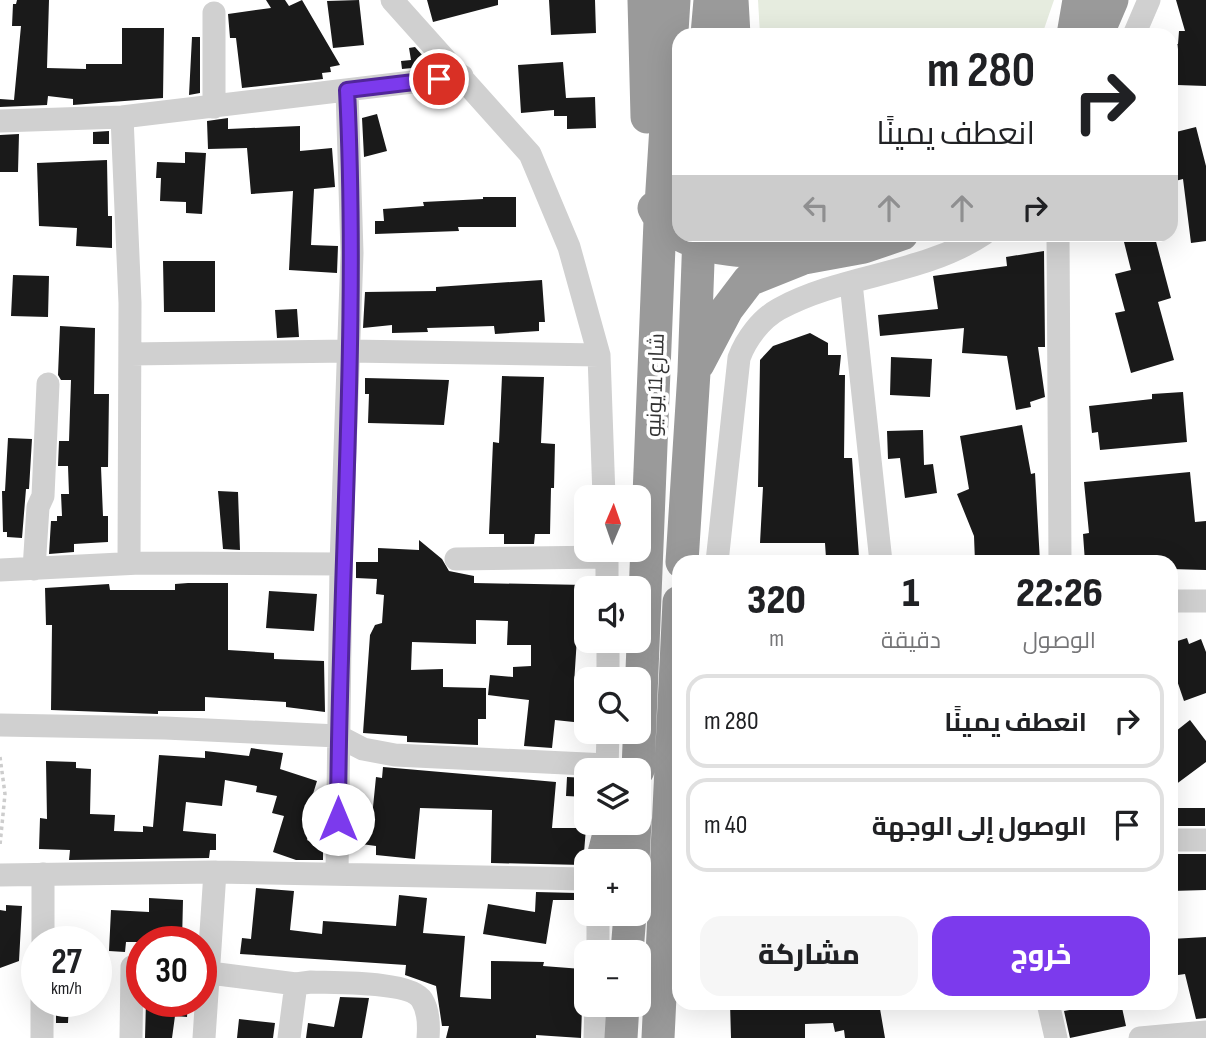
<!DOCTYPE html>
<html lang="ar">
<meta charset="utf-8">
<style>
:root{--surface:#fff;--page:#f6f6f6;--text:#202124;--muted:#757577;--line:#e0e0e0;--accent:#7c3aed}
body{margin:0;font-family:"Sofia Sans Condensed",Cairo,sans-serif;background:var(--page);color:var(--text);direction:rtl;height:100vh;display:flex;flex-direction:column;font-size:26px;white-space:nowrap}
*{box-sizing:border-box;margin:0}
p{font-size:23px;color:var(--muted)}
.icon{flex:none;width:38px;height:38px;fill:none;stroke:currentColor;stroke-width:2;stroke-linecap:round;stroke-linejoin:round}
.map{position:relative;flex:1;overflow:hidden;direction:ltr}
.sheet{position:absolute;left:672px;top:555px;width:506px;height:455px;display:flex;flex-direction:column;background:var(--surface);border-radius:21px;box-shadow:0 7px 28px #0002;direction:rtl}
.sheet>*{flex:none}
.top-card{position:absolute;left:672px;top:28px;width:506px;height:214px;border-radius:21px;box-shadow:0 7px 28px #0002;direction:rtl;background:#fff;color:var(--text);overflow:hidden}
.needle{width:46px;rotate:2deg}
.fabs{position:absolute;left:574px;top:485px;display:grid;gap:14px}
.fabs a{display:grid;place-items:center;width:77px;height:77px;border-radius:14px;background:var(--surface);box-shadow:0 7px 28px #0002;font-size:35px}
.speed{position:absolute;left:21px;top:926px;display:flex;gap:14px;font-size:35px;font-weight:700;text-align:center}
.speed>*{display:grid;place-content:center;width:91px;height:91px;border-radius:50%;background:var(--surface);box-shadow:0 7px 28px #0002;line-height:1}
.speed small{font-size:18px;font-weight:400}
.speed .limit{border:10px solid #d22;background:#fff;color:#111}
.pin{position:absolute;display:grid;place-items:center;width:60px;height:60px;color:#fff;margin:-30px;border:4px solid #fff;border-radius:50%;box-shadow:0 2px 7px #0007}
.me{position:absolute;width:77px;margin:-38px;rotate:0deg;stroke-linejoin:round;filter:drop-shadow(0 0 5px #0008)}
.turn{display:flex;align-items:center;gap:24px;height:147px;padding:0 28px;font-size:32px}
.turn .icon{width:91px;height:91px;stroke-width:2.5}
.turn b{display:block;font-size:49px;line-height:60px}
.lanes{display:flex;align-items:center;height:66px;padding:0 28px;background:#0003;justify-content:center;gap:35px;direction:ltr}
.lanes .off{opacity:.35}
.eta{display:flex;justify-content:space-evenly;align-items:center;height:119px;text-align:center}
.eta b{font-size:42px;font-weight:800;line-height:49px}
.action{display:flex;gap:14px;margin-top:auto;padding:14px 28px}
.action a{flex:1;height:80px;border-radius:21px;background:var(--accent);color:#fff;font-size:28px;font-weight:800;line-height:80px;text-align:center}
.action a+a{background:var(--page);color:var(--text)}
ul{padding:0;list-style:none}
li{display:flex;align-items:center;gap:21px;height:94px;margin:0 14px 10px;padding:0 14px;border:4px solid var(--line);border-radius:21px}
li div{flex:1}
li b{display:block;font-size:26px}
li em{font-style:normal}
.map>svg:first-child{display:block}
.green{fill:#e6ecdf}
.building{fill:#1a1a1a}
.lines{fill:none;stroke-linecap:round;stroke-linejoin:round}
.path{stroke:#cdcdcd;stroke-width:3.5;stroke-dasharray:3.5 3.5;stroke-linecap:butt}
.minor{stroke:#d0d0d0;stroke-width:23}
.highway{stroke:#9a9a9a;stroke-width:33}
.route-casing{stroke:#51269a;stroke-width:18}
.route{stroke:#7c3aed;stroke-width:12}
.labels{text-anchor:middle;stroke-width:7;stroke-linejoin:round;paint-order:stroke}
.street-label{font-size:21px;fill:#333;stroke:#fff}
</style>
<div class="map">
<svg width="1206" height="1038" viewBox="0 0 1206 1038">
<rect width="100%" height="100%" fill="#fff"/>
<path class="green" d="M758 0H1054L1042 35H760Z"/>
<path class="building" d="M17 0H49L47 68 86 69V64H122V28H164L163 98 73 105V99L48 96 47 105 0 107V99L14 100 21 26H12L13 4H16Z
M266 0H285L289 6 302 0 340 65 330 67 331 72 322 73 323 79 242 88 236 38H230L228 14 271 8Z
M359 0 364 45 333 48 327 1Z
M427 0H498V5L433 22Z
M549 0H595L596 33 551 35Z
M1176 0H1206V86L1177 85V76L1173 75 1175 44H1178L1179 31H1185Z
M192 37H200V93L189 95Z
M415 47 432 66 402 69 401 61 411 60 409 48Z
M563 62 566 98 595 97 596 128 567 129V116H554V110L521 113 518 65Z
M377 114 387 151 364 157 362 118Z
M228 118V129L300 126V151L332 148 335 187 314 189 311 245 338 246 337 273 289 270 293 191 251 194 247 148 208 149 207 121Z
M1196 127 1206 166V241L1191 243 1183 179 1171 182V162L1178 160 1172 133Z
M109 131V144H93V132Z
M19 134 18 172H0V135Z
M185 152 206 153 202 214 186 213V202L160 201 161 178H156L157 162 185 163Z
M107 160 108 216H112V248L76 246 77 228 39 226 37 163Z
M483 197H516V227H458L459 231 375 234V221H384L383 209 424 206 423 202 483 199Z
M1122 234H1154L1171 298 1158 302 1174 360 1131 373 1115 313 1125 311 1115 274 1131 270Z
M1044 251 1045 347H1038L1045 397 1030 402 1031 407 1016 410 1007 356 962 353 964 328 880 336 878 315 938 309 933 276 1007 266 1006 257Z
M163 261H215V312H164Z
M13 275 49 276 48 317 11 316Z
M542 280 545 322H539V331L495 334 494 326 427 328 428 332 392 333V325L363 328 365 292 436 291V287Z
M297 309 299 337 277 338 275 310Z
M60 326 95 328 94 394H109L108 467H101L103 516H108V542L74 544V552L49 554 51 521H57V516H62L61 494H69L68 466H58L59 441H69L71 380H61L58 375Z
M810 333 828 343V355H841L839 375H845L844 458H852L859 557 826 558 825 543H760L763 487H758L760 360 773 346Z
M891 357 932 359 930 397 890 395Z
M502 376 544 377 541 443 555 444 554 488H551L550 534H535L534 544H504V534H489L493 442 499 443Z
M365 378 449 380 444 425 368 423 369 394H365Z
M1183 392 1187 442 1100 450 1098 432 1092 433 1089 406 1152 399V394Z
M1022 425 1031 474 1035 473 1040 562H975L974 536 957 494 969 489 960 436Z
M923 430 924 465 933 464 937 493 905 498 900 458 888 459 887 431Z
M8 438 32 439 29 489H26L22 538 7 537V532H3L2 491H5Z
M1190 472 1195 522 1206 521V570L1171 569V562H1085L1083 534 1089 533 1084 482Z
M218 491 238 492 240 550 223 549Z
M419 540 442 559 449 571 474 576V583L586 585V622H578L574 684 586 686 583 723 555 720 552 748 524 746 529 700 488 695 490 675 513 677V667L531 666V645H507L508 621 476 620V644L412 642 411 670 443 669V687L486 688V719H478V745L407 742V736L363 733 370 635 375 625 382 623 384 595 376 594 377 579 356 578V562H378V548L419 550Z
M188 583H228V650L274 653V659L324 661 325 712 286 707V702L205 697V711H158V714L51 710 52 625H46L45 588 109 584 110 590H175V584Z
M269 591 317 594 314 631 266 628Z
M1187 638 1189 644 1201 639 1206 652V693L1184 701 1171 663V643Z
M1190 720 1206 741V762L1171 788V735Z
M251 748 283 753 280 769 317 781 304 823 311 825 307 840 323 848V860H296L273 852 284 816 272 813 277 796 256 792 257 786 225 780 222 806 186 802 183 831 216 834V850H210L209 858 69 860 70 850 39 849 40 818 47 819 46 761 76 762V768L91 769 90 814 115 815 114 831 143 832V826L153 827 159 755 205 758V751L249 756Z
M383 767 556 782 552 828H586L583 865 491 863 492 810 420 808 415 859 376 855V846L361 844 364 816 372 817 376 777 382 778Z
M567 777 586 778V797L566 796Z
M1171 808H1205V826H1171Z
M1171 854H1206V890L1171 891Z
M256 888 294 891 290 930 322 934 323 921 396 926 399 895 427 898 423 933 465 936 460 997 491 999V961L544 962 543 966 582 969 577 1007H582L581 1038 536 1035V1038H446L449 1026H442L436 986 405 975 406 965 240 954 242 938 251 939Z
M536 892 577 893V900H553L546 944 483 934 488 904 535 912Z
M149 898 183 900 182 942H126L125 952 109 951 111 910 149 912Z
M6 905 22 906 19 961 0 968V910L6 911Z
M1206 937V1018L1196 1019 1185 974 1171 976V939Z
M340 997 369 998 362 1038H306L308 1023 334 1027Z
M56 1001H69L68 1023H56Z
M146 1001H188L187 1017 175 1016 172 1038H145Z
M730 1003H879L885 1038H845L844 1030 835 1032 833 1023 805 1024V1038H731Z
M1074 1003H1121L1126 1026 1070 1038 1064 1011 1075 1009Z
M239 1019 275 1023 273 1038H237Z"/>
<g class="lines">
<path class="path" d="M0 757 5 794 0 845"/>
<path class="minor" d="M392 0 530 154 569 247 599 355 604 497
M1134 35 1149 0
M214 107V13
M122 117 130 303 129 563
M0 121 122 117 462 76
M1058 234 1060 562
M851 283 881 562
M130 354 349 351 599 355
M456 559 607 557V588
M717 562 739 358C746 339 761 319 779 309 843 274 922 275 984 234
M34 569 38 507 43 496 48 384
M0 570 140 563 341 564
M1171 601H1206
M608 679V640
M0 725 165 728 338 736 363 749 395 755 607 765
M607 770 608 732
M1171 840H1206
M337 874 341 564 352 253 347 90
M0 875 215 872 586 879
M598 914V952
M43 942V874
M210 973 296 984
M1048 1003 1056 1038
M42 1038V1001
M131 1038 132 967
M204 1038 215 872
M289 1038 296 984 311 982C334 983 411 981 422 1000 429 1011 429 1026 428 1038
M595 1038 596 1004
M1140 1038 1206 1032"/>
<path class="highway" d="M644 0 647 117
M732 0 734 35
M707 35 710 0
M1073 35 1079 0
M1097 35 1112 0
M654 208C683 269 807 249 864 247
M698 364 727 309 749 280 804 258 864 247 902 234
M682 562 694 372 699 234
M638 770 660 221 674 0
M602 861 612 822
M633 861 635 822
M627 952 630 914
M621 1038 623 1004
M658 1038 679 602"/>
</g>
<g class="lines">
<g class="route-casing">
<path id="route" d="M338 819C339 577 359 332 347 90L439 79"/>
</g>
<use href="#route" class="route"/>
</g>
<g class="labels">
<g class="street-label">
<text transform="translate(655 385) rotate(-88)" y="7">شارع 11 يونيو</text>
</g>
</g>
</svg>
<div class="fabs">
<a><svg class="needle" viewBox="-14 -14 28 28"><path d="M0-13l5 13h-10z" fill="#e53935"/><path d="M0 13l5-13h-10z" fill="#757577"/></svg></a>
<a><svg class="icon" aria-label="sound" viewBox="0 0 24 24"><path d="M4 9h4l5-4v14l-5-4H4zM17 9q2 3 0 6"/></svg></a>
<a><svg class="icon" aria-label="search" viewBox="0 0 24 24"><circle cx="10" cy="10" r="6"/><path d="M15 15l6 6"/></svg></a>
<a><svg class="icon" aria-label="layers" viewBox="0 0 24 24"><path d="M12 4l9 5-9 5-9-5zM3 14l9 5 9-5"/></svg></a>
<a>+</a>
<a>−</a>
</div>
<div class="speed"><div>27<small>km/h</small></div><div class="limit">30</div></div>
<div class="pin" style="left:439px;top:79px;background:#d93025"><svg class="icon" aria-label="arrive" viewBox="0 0 24 24"><path d="M6 21V4h12l-3 4 3 4H6"/></svg></div>
<svg class="me" style="left:338px;top:819px" viewBox="-20 -20 40 40"><circle r="19" fill="#fff"/><path d="M0-13L10 11 0 6-10 11z" fill="#7c3aed"/></svg>
<div class="top-card">
<div class="turn"><svg class="icon" aria-label="right" viewBox="0 0 24 24"><path d="M7 20v-9h11M14 6l5 5-5 5"/></svg><div><b>280 m</b>انعطف يمينًا</div></div>
<div class="lanes"><svg class="icon off" aria-label="left" viewBox="0 0 24 24"><path d="M17 20v-9H6M10 6l-5 5 5 5"/></svg><svg class="icon off" aria-label="ahead" viewBox="0 0 24 24"><path d="M12 20V5M6 11l6-6 6 6"/></svg><svg class="icon off" aria-label="ahead" viewBox="0 0 24 24"><path d="M12 20V5M6 11l6-6 6 6"/></svg><svg class="icon" aria-label="right" viewBox="0 0 24 24"><path d="M7 20v-9h11M14 6l5 5-5 5"/></svg></div>
</div>
<section class="sheet">
<div class="eta">
<div><b>22:26</b><p>الوصول</p></div>
<div><b>1</b><p>دقيقة</p></div>
<div><b>320</b><p>m</p></div>
</div>
<ul>
<li><svg class="icon" aria-label="right" viewBox="0 0 24 24"><path d="M7 20v-9h11M14 6l5 5-5 5"/></svg><div><b>انعطف يمينًا</b></div><em>280 m</em></li>
<li><svg class="icon" aria-label="arrive" viewBox="0 0 24 24"><path d="M6 21V4h12l-3 4 3 4H6"/></svg><div><b>الوصول إلى الوجهة</b></div><em>40 m</em></li>
</ul>
<div class="action"><a>خروج</a><a>مشاركة</a></div>
</section>
</div>
